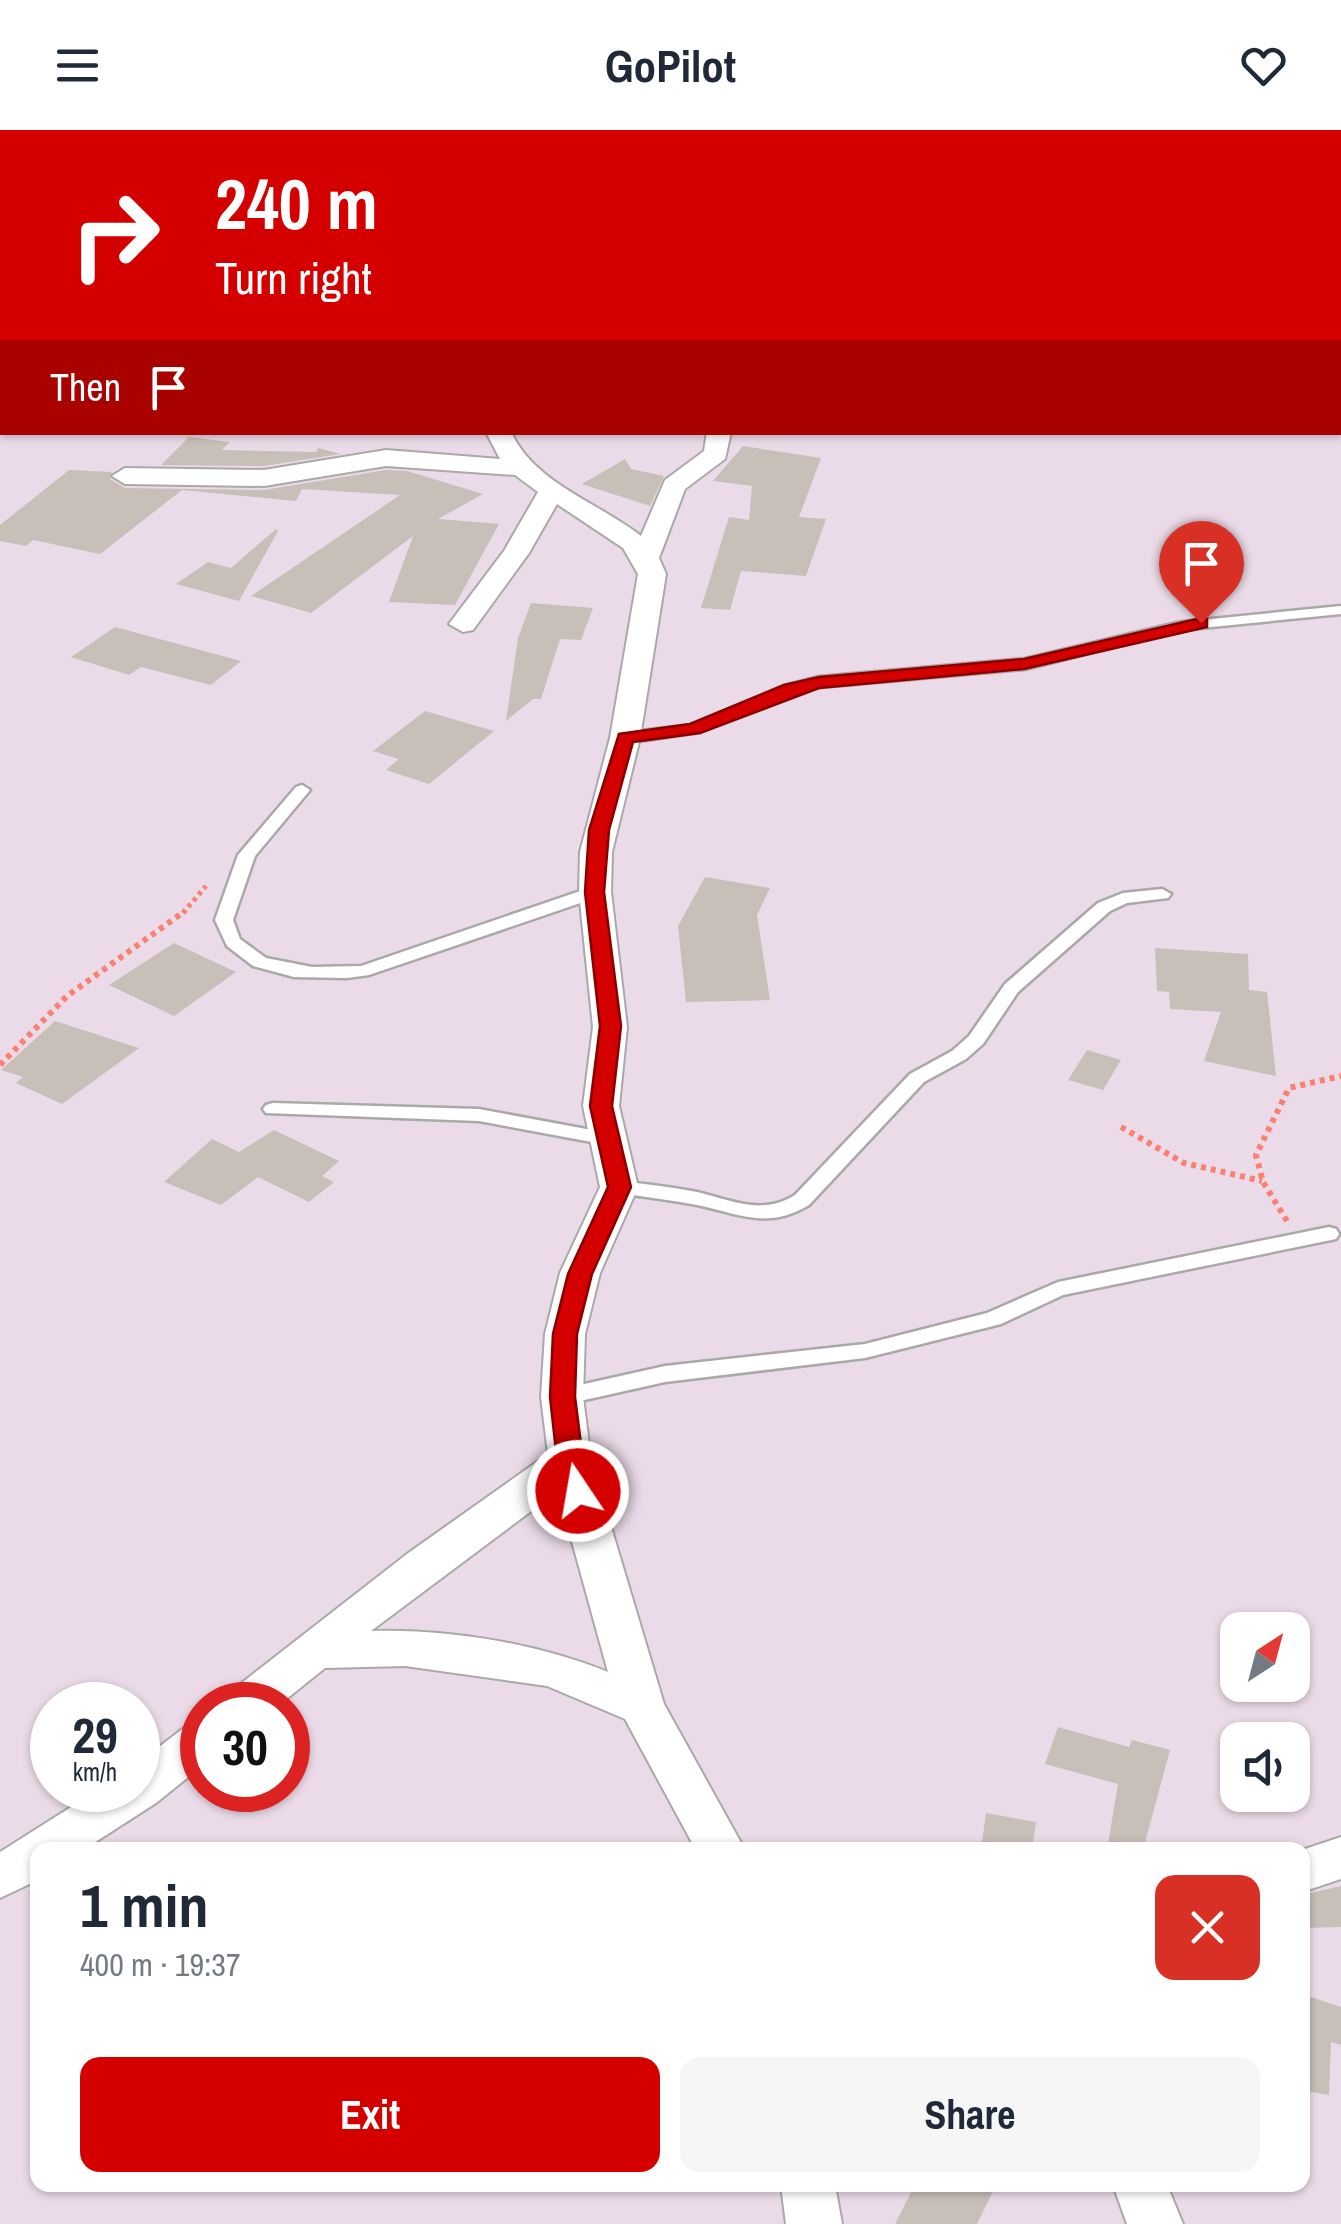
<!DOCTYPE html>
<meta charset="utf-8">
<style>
:root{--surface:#fff;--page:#f6f6f7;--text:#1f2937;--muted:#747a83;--accent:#d40000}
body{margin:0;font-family:"Archivo Narrow",sans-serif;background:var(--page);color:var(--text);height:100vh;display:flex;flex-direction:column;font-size:38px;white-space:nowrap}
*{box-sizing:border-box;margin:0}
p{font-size:32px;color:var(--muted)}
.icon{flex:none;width:55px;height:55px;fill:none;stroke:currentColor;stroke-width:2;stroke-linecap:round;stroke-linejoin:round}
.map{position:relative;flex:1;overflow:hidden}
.drawer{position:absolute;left:30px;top:1712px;width:1280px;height:350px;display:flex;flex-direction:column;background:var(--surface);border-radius:20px;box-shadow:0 2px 8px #0004}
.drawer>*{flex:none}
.hud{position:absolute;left:0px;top:0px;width:1342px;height:305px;box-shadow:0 2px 8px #0004;background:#d40000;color:#fff;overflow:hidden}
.needle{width:65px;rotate:36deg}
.fabs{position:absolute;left:1220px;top:1482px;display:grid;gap:20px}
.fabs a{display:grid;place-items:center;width:90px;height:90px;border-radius:20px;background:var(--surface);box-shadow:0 2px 8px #0004;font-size:50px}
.speed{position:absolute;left:30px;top:1552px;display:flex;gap:20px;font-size:50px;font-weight:700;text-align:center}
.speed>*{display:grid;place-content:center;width:130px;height:130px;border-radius:50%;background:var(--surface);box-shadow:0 2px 8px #0004;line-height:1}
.speed small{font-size:25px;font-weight:400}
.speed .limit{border:15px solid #d22;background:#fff;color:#111}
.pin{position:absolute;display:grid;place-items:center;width:85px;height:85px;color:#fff;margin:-102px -42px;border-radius:50% 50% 50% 0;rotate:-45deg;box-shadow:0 0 10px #0007}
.pin .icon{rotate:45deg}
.me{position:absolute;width:110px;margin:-55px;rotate:348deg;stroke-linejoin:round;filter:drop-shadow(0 0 8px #0008)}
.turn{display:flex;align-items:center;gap:35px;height:210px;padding:0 50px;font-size:45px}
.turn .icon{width:130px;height:130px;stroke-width:2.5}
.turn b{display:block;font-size:70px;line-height:85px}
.then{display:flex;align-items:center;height:95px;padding:0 50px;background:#0003;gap:20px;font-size:38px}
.round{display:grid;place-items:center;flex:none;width:105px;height:105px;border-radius:20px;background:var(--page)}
.head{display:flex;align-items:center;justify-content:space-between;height:170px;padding:0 50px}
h1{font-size:60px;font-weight:800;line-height:75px}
.button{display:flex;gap:20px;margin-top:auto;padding:20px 50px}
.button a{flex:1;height:115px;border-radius:20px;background:var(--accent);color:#fff;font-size:40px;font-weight:800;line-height:115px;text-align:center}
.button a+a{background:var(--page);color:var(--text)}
header{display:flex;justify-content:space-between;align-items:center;height:130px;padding:0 50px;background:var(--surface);font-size:45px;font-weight:800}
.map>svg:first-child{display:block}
.industrial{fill:#ebdbe8;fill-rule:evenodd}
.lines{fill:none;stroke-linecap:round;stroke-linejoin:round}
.river{fill:#aad3df;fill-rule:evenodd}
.building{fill:#c7bfb8}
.lane-casing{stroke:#a9a9a9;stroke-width:5}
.street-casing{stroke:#a9a9a9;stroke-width:4}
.highway-casing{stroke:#dc2a67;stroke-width:5}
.path-far2{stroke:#fa8072;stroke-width:4;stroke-dasharray:2.5 2.5;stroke-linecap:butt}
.path-far1{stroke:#fa8072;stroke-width:5;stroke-dasharray:4 4;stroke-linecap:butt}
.path{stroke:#fa8072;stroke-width:6;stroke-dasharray:5 5;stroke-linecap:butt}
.lane{fill:#fff;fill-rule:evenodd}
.street{fill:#fff;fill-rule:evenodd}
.highway{fill:#e892a2;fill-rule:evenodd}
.route{fill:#d40000;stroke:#8a0000;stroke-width:2.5}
</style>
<header><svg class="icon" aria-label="menu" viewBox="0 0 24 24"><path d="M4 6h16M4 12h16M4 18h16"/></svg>GoPilot<svg class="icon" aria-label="heart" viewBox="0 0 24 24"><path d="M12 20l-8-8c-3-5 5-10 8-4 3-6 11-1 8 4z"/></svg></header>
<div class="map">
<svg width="1341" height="2094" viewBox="0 0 1341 2094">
<rect width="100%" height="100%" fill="#f2efe9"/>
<path class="industrial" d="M0 0H1341V2094H0ZM2 2H1340V302H2ZM1238 1500H1292V1555H1238ZM52 1575H138V1660H52ZM202 1575H288V1660H202ZM1238 1610H1292V1665H1238ZM38 1720H1302V2055H38Z"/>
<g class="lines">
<path class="river" d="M1298 0H1332V2H1298Z
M1340 30 1341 31V53L1340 52Z"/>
</g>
<path class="building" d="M189 307 230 312 222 320 316 322 318 318 341 324 264 336 161 335Z
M743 316 821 328 799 387 826 389 806 446 741 441 730 480 701 478 729 387 749 390 752 356 713 351Z
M625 329 631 339 664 346 650 376 582 354Z
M69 340 112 342 110 349 125 358 264 360 386 340 407 341 483 364 438 389 499 394 455 475 389 472 413 406 311 483 251 466 400 365 302 359 296 371 182 360 100 424 33 410 26 416 0 411V395Z
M276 399 278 401 239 471 176 454 208 432 231 438Z
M531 473 593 478 581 510 560 509 541 569H533L506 591 518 508Z
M115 497 241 531 211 555 141 537 129 545 71 527Z
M425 581 494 601 429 654 386 640 399 629 373 621Z
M705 747 770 758 757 785 770 870 686 872 678 796Z
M174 813 236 842 174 886 109 855Z
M1155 818 1248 824 1249 860 1267 862 1276 946 1204 931 1221 882 1170 879 1169 862 1157 861Z
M55 891 139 918 62 974 16 953 23 947 1 940Z
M1087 920 1121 930 1103 960 1068 950Z
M274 1000 339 1031 322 1046 334 1052 309 1072 258 1047 221 1075 164 1052 212 1009 239 1022Z
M1058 1597 1129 1617 1132 1610 1170 1620 1143 1720H1107L1118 1654 1045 1634Z
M986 1683 1036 1692 1032 1720H981Z
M1341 1756V1797L1302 1798V1765Z
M1302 1864 1341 1877V1915L1331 1912 1329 1965 1302 1960Z
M915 2055H996L977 2094H895Z"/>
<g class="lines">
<g class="lane-casing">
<path id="lane" d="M1341 476V484L1181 500 1025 539 819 557 795 562 700 602 625 613 617 608 625 603 691 595 784 556 819 547 1025 529 1181 492Z
M302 655 310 660 255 726 233 790 240 809 266 828 312 837 361 836 589 758 595 757 604 762 601 766 369 845 347 848 294 847 253 836 227 816 215 790 238 725 296 657Z
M1162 759 1171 764 1168 768 1127 773 1110 781 1018 862 983 914 966 929 924 952 809 1075C768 1100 739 1084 697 1075 671 1070 645 1067 619 1063L609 1057 619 1051C645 1054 671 1057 697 1062 731 1070 762 1086 795 1065L910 944 952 921 969 906 1005 854 1098 773 1123 763Z
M273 973 479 979 608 1003 618 1009 608 1015 479 991 266 983 263 979 266 975Z
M1329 1097 1336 1099 1339 1104 1336 1109 1063 1165 1001 1194 865 1228 665 1252 562 1275 554 1272 551 1267 554 1262 562 1259 665 1236 865 1214 987 1183 1058 1152Z"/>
</g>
<g class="street-casing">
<path id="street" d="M2 205V222L0 223V206Z
M486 302H511C535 354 598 372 641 406L665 350 704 321 707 302H731L725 329 685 359 659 428 666 444 640 608 612 722 611 762 627 897 619 976 638 1057 600 1143 585 1204 583 1267 591 1330 664 1574 745 1720H696L625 1589 547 1556 405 1536 325 1538 279 1575H223L230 1562 407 1424 548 1324 541 1267 545 1204 560 1143 600 1057 583 976 593 897 579 762 580 722 610 608 638 444 623 418 557 374 529 423 473 500 463 502 449 494 504 421 538 362 515 345 386 336 264 356 125 354 112 346 125 338 264 340 386 320 500 329ZM558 1361 608 1542C536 1513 449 1499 371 1501Z
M202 1591V1636L156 1673 83 1720H38V1750L0 1768V1722L98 1660H138V1633L185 1597Z
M1341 1707V1749L1302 1762V1720Z
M781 2055H835L842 2094H786Z
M1113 2055H1167L1183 2094H1127Z"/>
</g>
<g class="highway-casing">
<path id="highway" d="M1340 82H1341V100H1340Z
M0 138H2V158H0Z"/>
</g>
<path class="path-far2" d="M896 0 919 2"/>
<path class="path-far1" d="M183 783 206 756"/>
<path class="path" d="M0 935 67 866 185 781
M1121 997 1184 1033 1262 1051
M1287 1091 1263 1052 1256 1025 1289 958 1341 946"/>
<use href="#lane" class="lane"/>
<use href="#street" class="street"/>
<use href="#highway" class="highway"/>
</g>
<path class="route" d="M1201 488 1207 489V497L1024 539 819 558 700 603 633 612 609 700 604 762 621 896 612 976 631 1057 592 1144 577 1204 575 1267 583 1330 591 1361 588 1368H569L557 1330 550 1267 553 1204 568 1144 608 1057 590 976 600 896 585 762 589 700 619 604 690 594 784 555 819 547 1024 529Z"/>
</svg>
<div class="fabs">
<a><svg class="needle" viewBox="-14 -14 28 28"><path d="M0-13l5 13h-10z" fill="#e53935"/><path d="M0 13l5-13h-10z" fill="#747a83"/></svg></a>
<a><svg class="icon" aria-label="sound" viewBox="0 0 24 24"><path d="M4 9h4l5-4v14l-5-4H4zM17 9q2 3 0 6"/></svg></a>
</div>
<div class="speed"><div>29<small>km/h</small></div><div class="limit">30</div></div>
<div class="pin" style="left:1201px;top:493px;background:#d93025"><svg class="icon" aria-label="arrive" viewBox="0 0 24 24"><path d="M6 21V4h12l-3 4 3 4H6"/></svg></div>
<svg class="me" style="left:578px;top:1361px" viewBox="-20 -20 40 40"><circle r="17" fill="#d40000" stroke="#fff" stroke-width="3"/><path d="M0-11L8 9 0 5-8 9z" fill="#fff"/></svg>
<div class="hud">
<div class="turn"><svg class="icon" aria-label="right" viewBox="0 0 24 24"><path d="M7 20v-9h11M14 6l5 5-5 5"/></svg><div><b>240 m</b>Turn right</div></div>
<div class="then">Then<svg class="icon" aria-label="arrive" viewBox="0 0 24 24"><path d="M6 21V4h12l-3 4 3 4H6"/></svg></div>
</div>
<section class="drawer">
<div class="head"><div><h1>1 min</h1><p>400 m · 19:37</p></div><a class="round" style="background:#d93025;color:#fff"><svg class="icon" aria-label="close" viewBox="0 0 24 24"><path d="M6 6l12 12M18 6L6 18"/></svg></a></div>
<div class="button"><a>Exit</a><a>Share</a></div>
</section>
</div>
